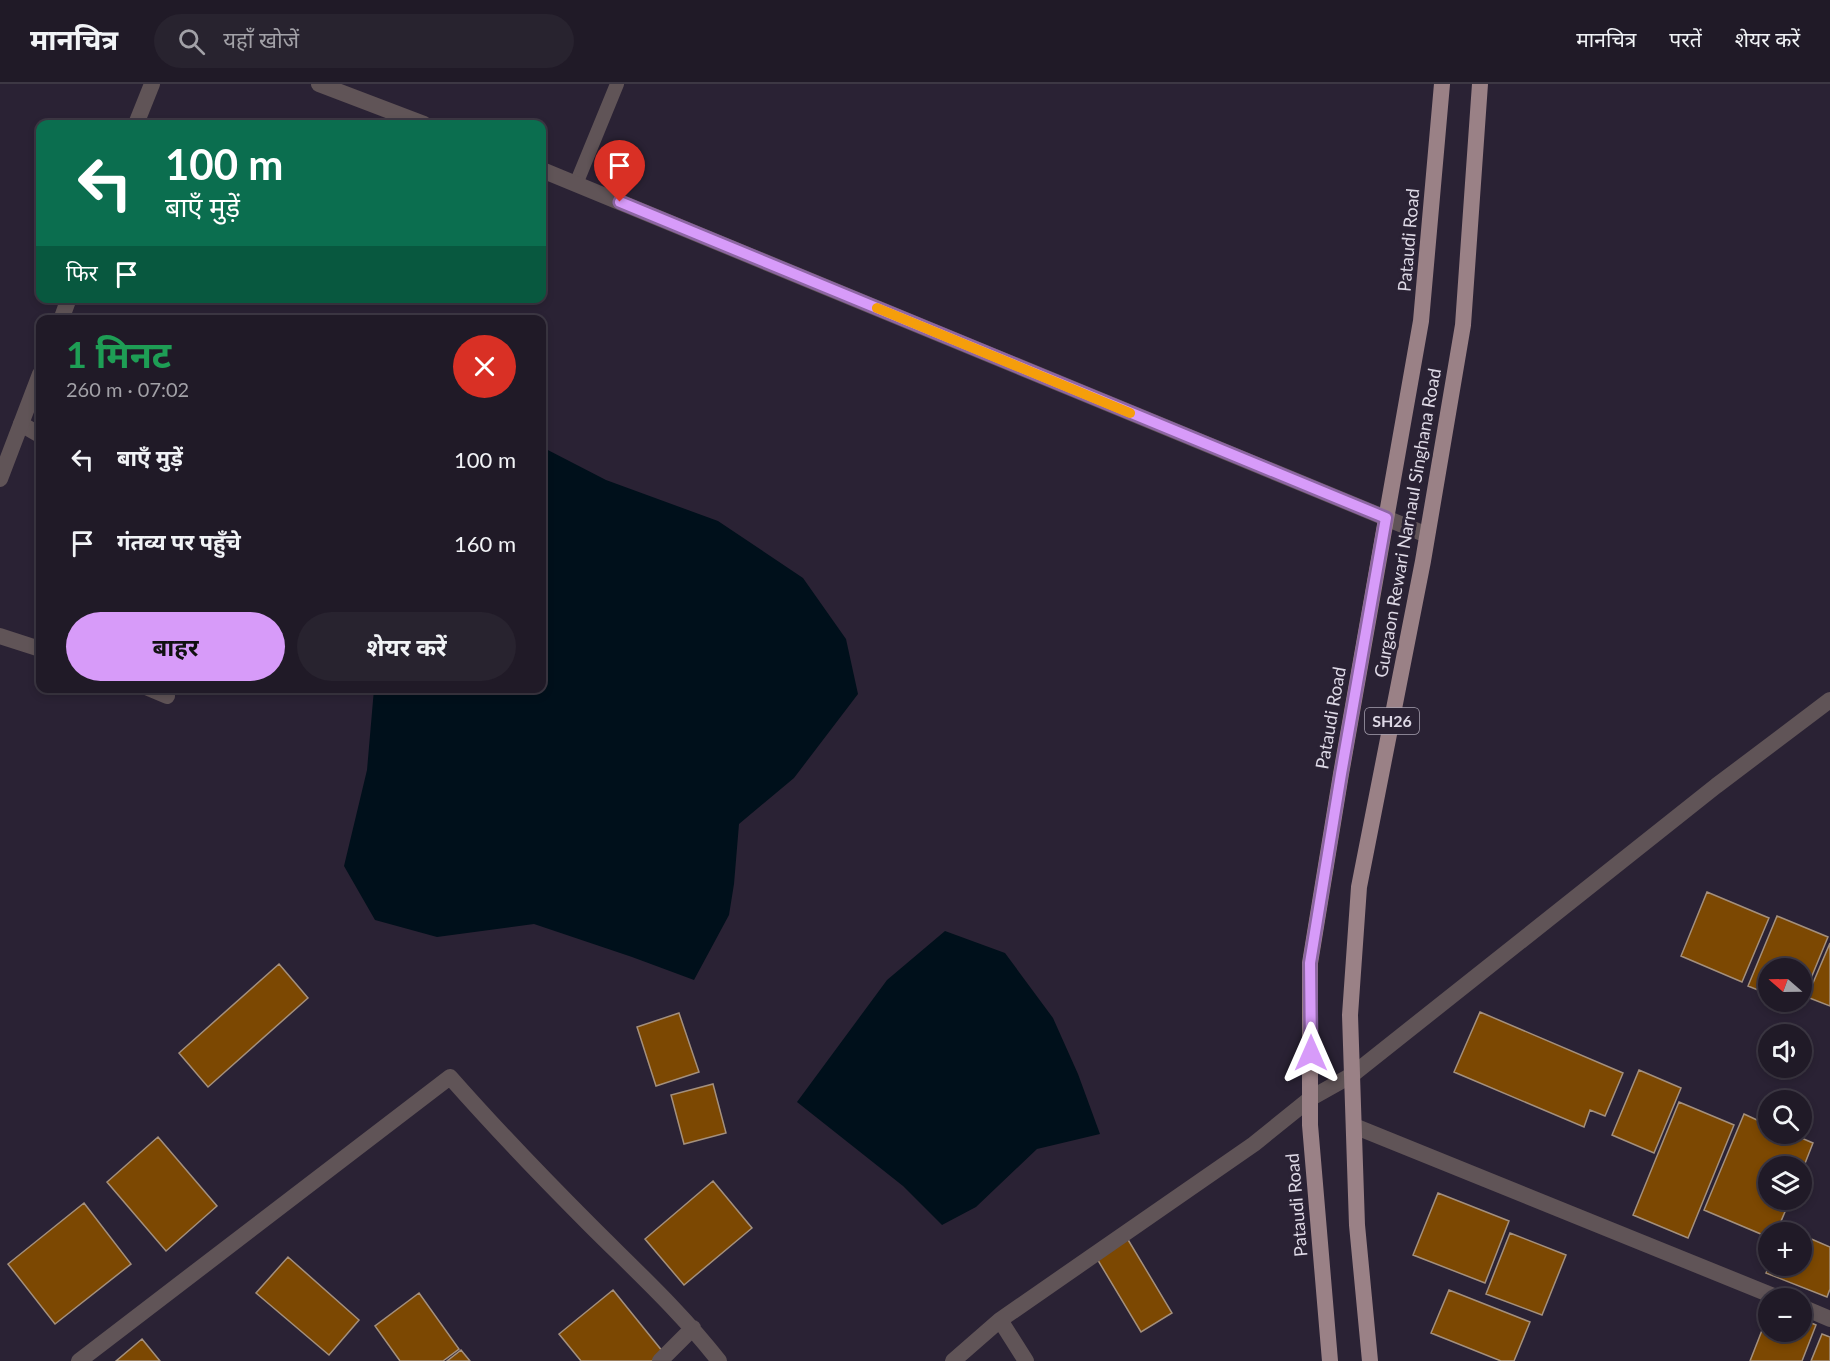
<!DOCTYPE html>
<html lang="hi">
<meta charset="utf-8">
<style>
:root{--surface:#201a27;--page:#28232f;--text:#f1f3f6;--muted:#a2a1a7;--line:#3d3844;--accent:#d79bf9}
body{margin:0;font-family:Lato,"Noto Sans Devanagari",sans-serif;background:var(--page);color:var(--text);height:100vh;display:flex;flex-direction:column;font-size:22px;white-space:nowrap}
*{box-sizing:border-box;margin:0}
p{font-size:20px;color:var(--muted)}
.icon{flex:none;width:33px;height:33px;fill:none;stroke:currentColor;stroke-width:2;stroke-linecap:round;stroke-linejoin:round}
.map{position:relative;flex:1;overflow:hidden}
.panel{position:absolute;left:36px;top:231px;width:510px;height:378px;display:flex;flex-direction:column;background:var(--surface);border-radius:12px;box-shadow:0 3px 9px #0003,0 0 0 2px var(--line)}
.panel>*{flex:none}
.hud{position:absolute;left:36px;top:36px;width:510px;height:183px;border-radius:12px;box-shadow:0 3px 9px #0003,0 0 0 2px var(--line);background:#0b6e4f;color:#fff;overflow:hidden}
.needle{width:39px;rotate:290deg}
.tools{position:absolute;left:1758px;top:874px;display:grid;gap:12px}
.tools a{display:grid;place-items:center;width:54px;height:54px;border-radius:50%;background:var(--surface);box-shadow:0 3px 9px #0003,0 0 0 2px var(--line);font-size:30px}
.pin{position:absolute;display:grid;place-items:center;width:51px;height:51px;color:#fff;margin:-62px -26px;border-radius:50% 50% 50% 0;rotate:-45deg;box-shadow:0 0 6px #0007}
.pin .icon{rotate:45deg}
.me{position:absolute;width:66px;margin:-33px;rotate:0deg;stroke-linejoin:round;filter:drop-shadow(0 0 4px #0008)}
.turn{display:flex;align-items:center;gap:21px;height:126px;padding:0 30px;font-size:27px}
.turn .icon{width:78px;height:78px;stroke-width:2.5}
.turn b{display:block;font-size:42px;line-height:51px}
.then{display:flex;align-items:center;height:57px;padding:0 30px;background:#0003;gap:12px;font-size:22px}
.round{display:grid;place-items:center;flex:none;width:63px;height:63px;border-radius:32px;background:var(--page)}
.headline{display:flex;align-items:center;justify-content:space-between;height:102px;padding:0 30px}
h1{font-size:36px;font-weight:700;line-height:45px;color:#1e9e55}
.cta{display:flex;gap:12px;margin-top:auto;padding:12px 30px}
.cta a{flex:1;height:69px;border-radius:36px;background:var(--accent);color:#111;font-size:24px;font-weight:700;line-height:69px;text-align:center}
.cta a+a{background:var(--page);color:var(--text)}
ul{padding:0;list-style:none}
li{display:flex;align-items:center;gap:18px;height:84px;padding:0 30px}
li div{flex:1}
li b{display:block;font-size:22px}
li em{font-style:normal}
header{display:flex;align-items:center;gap:36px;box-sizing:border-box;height:84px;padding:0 30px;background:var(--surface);border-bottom:2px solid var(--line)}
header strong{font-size:28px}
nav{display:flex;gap:33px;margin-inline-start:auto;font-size:21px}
.search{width:420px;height:54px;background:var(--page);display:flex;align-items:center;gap:15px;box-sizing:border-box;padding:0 21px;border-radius:33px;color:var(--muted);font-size:22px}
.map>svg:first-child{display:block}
.water{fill:#00101b}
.building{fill:#7c4802;stroke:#a4907d;stroke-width:1.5}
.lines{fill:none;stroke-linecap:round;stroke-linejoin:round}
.service{stroke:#605457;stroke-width:14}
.minor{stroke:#605457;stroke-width:16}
.tertiary{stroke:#605457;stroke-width:16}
.primary{stroke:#9a8186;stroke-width:16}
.route-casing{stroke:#8c65a2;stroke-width:15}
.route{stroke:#d79bf9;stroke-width:10}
.slow{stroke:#f59e0b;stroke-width:10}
.labels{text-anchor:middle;stroke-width:6;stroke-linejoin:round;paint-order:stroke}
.shield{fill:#2a2234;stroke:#a8a2b1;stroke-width:1.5}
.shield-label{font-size:16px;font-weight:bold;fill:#ded9e6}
.street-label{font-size:18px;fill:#ded9e6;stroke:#2a2234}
</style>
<header>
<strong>मानचित्र</strong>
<div class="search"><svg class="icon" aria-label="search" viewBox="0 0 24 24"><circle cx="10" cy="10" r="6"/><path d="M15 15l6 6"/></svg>यहाँ खोजें</div>
<nav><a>मानचित्र</a><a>परतें</a><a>शेयर करें</a></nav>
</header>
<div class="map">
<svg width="1830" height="1277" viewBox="0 0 1830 1277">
<rect width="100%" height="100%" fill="#2a2234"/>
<path class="water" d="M542 363 606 396 718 437 803 494 846 555 858 610 794 694 739 740 734 800 729 831 694 896 632 873 534 840 437 853 375 836 344 782 367 686 374 605 542 604Z
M945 847 1005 869 1053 934 1078 990 1100 1050 1037 1065 976 1123 942 1141 903 1102 797 1018 887 896Z"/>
<path class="building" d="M1707 808 1769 834 1742 898 1681 872Z
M1777 832 1828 853 1802 916V885H1768V910L1748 902Z
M1830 859V922L1807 913Z
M279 880 308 914 208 1003 179 969Z
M1480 928 1623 989 1605 1032 1590 1026 1584 1043 1454 988Z
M679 929 699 988 656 1002 637 943Z
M1639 986 1681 1004 1654 1069 1612 1051Z
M713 1000 726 1049 684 1060 671 1011Z
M1679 1018 1734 1041 1688 1154 1633 1131Z
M1744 1030 1768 1041V1050H1792L1813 1059 1802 1087V1083H1768V1116H1790L1776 1149H1768V1153L1704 1126Z
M158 1053 217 1122 166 1167 107 1098Z
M713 1097 752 1144 684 1201 645 1155Z
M1438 1109 1509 1137 1485 1199 1413 1171Z
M84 1119 131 1180 55 1240 8 1180Z
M1510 1149 1566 1171 1542 1231 1486 1210Z
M1802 1151 1830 1163V1205L1827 1213 1766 1189 1769 1182H1802Z
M1127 1154 1172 1229 1141 1248 1096 1173Z
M288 1173 359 1236 329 1271 256 1209Z
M613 1206 663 1268 652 1277H581L559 1250Z
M1449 1206 1530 1238 1514 1277H1501L1431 1249Z
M419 1209 459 1265 443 1277H400L375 1242Z
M1768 1231V1248H1802V1235L1816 1241 1802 1277H1750Z
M1822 1250 1830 1253V1277H1811Z
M142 1255 160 1277H116Z
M461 1266 470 1277H447Z"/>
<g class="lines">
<path class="service" d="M576 100 617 0"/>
<path class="minor" d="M21 340 40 351
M0 552 40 565
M148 604 167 612
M1354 1042 1781 1215
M1802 1223 1830 1235
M1000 1236 1026 1277
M79 1277 450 993C495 1044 542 1093 591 1142 635 1186 681 1228 719 1277
M660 1277 693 1244
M953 1277 1000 1236 1254 1060 1311 1014"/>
<path class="tertiary" d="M319 0 424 40
M136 40 152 0
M542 86 1427 451
M61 236 69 214
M0 395 40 290
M1311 1014 1352 991 1716 702 1830 616"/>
<path class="primary" d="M1330 1277 1310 1041V879L1341 690 1421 237 1442 0
M1370 1277 1357 1141 1350 931 1359 803 1423 477 1463 241 1480 0"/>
</g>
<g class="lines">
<g class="route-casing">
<path id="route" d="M620 118 1386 434 1341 690 1310 879 1311 969"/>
</g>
<use href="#route" class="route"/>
<path class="slow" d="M877 224 1130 329"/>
</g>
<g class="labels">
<rect class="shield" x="1365" y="624" width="54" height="26" rx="4.5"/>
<g class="shield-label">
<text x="1392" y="643">SH26</text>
</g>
<g class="street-label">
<text transform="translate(1409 156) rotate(-85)" y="6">Pataudi Road</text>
<text transform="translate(1408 439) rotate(-80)" y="6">Gurgaon Rewari Narnaul Singhana Road</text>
<text transform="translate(1331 634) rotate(-80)" y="6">Pataudi Road</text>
<text transform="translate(1297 1121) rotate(-95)" y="6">Pataudi Road</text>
</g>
</g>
</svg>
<div class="tools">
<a><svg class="needle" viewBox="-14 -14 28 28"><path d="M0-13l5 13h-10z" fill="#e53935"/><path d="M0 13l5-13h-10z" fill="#a2a1a7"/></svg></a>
<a><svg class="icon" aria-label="sound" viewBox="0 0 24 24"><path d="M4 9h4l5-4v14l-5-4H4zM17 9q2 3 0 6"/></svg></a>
<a><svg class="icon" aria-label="search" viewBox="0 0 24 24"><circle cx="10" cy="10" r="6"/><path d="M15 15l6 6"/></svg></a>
<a><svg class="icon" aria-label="layers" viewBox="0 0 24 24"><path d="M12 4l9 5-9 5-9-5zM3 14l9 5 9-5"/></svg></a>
<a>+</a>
<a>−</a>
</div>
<div class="pin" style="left:620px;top:118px;background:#d93025"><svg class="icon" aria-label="arrive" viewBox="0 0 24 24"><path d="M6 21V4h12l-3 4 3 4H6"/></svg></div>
<svg class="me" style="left:1311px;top:969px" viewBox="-20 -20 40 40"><path d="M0-17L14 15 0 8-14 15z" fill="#d79bf9" stroke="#fff" stroke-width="4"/></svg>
<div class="hud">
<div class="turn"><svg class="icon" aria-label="left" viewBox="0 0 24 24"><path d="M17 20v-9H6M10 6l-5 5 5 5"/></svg><div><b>100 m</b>बाएँ मुड़ें</div></div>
<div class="then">फिर<svg class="icon" aria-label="arrive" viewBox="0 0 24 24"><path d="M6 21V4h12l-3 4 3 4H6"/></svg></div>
</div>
<section class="panel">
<div class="headline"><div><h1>1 मिनट</h1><p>260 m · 07:02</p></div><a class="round" style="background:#d93025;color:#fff"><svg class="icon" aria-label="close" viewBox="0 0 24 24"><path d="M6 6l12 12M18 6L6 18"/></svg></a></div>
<ul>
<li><svg class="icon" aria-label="left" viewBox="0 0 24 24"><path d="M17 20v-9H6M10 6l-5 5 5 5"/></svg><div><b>बाएँ मुड़ें</b></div><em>100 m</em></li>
<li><svg class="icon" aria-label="arrive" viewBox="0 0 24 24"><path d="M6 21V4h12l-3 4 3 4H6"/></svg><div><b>गंतव्य पर पहुँचे</b></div><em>160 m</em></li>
</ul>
<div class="cta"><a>बाहर</a><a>शेयर करें</a></div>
</section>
</div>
